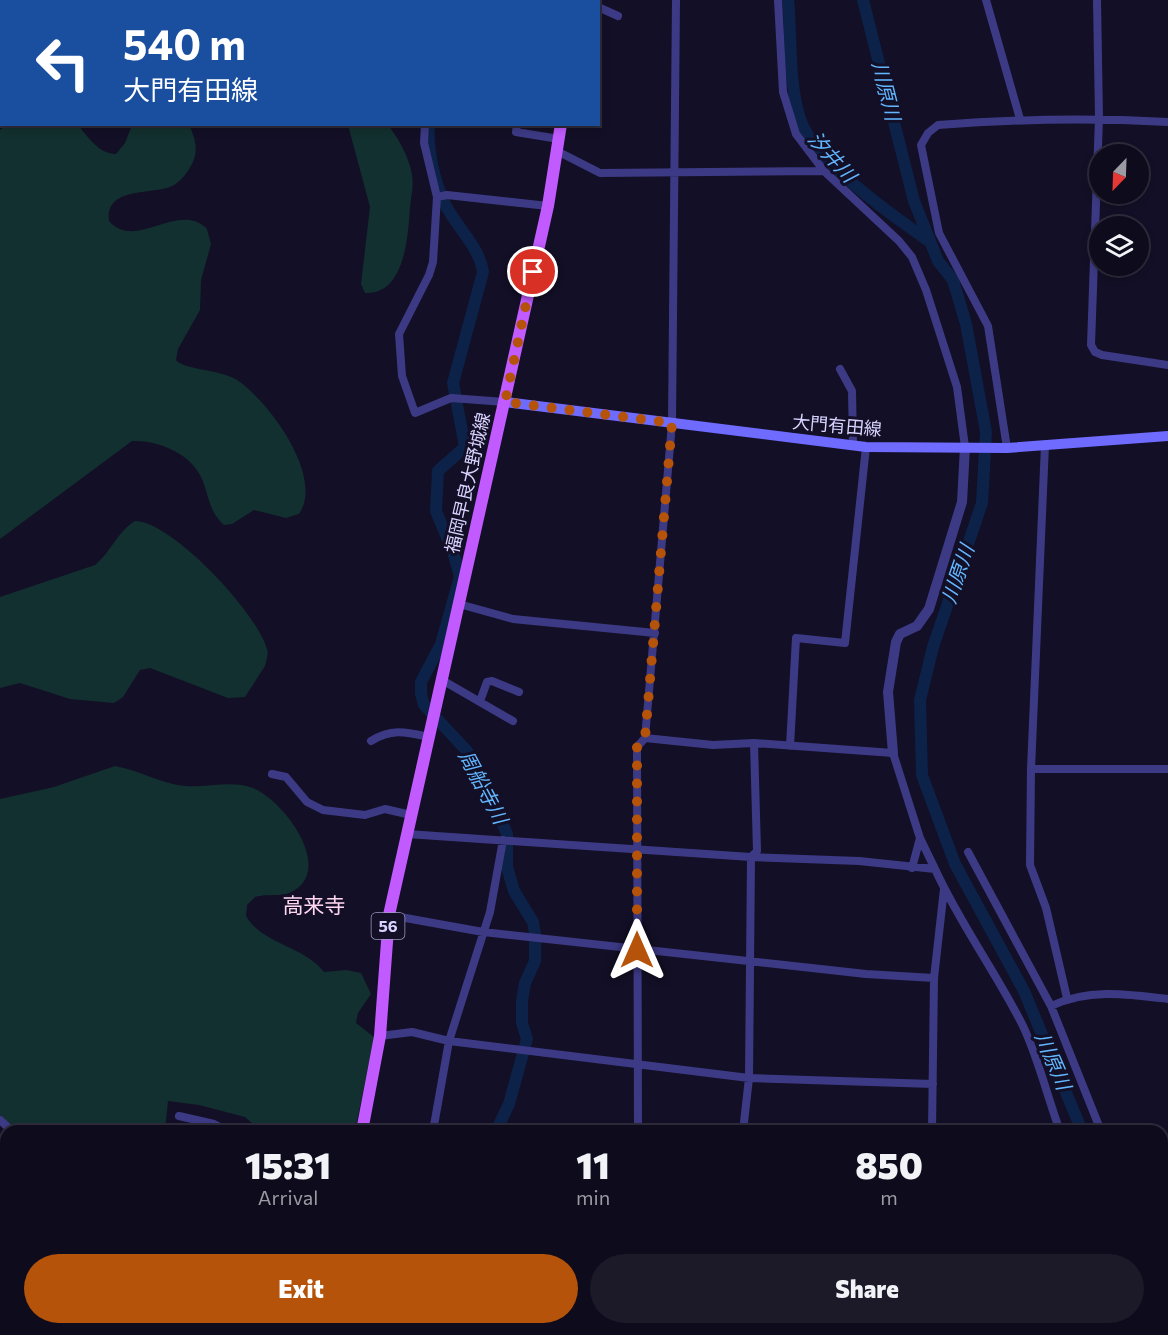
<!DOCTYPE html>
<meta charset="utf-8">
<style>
:root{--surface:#0e0b1c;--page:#1c1929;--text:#f1f3f6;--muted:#9b9ba3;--line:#2e2b3b;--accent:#b45309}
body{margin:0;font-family:Commissioner,"Noto Sans JP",sans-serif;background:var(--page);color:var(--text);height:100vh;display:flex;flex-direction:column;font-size:22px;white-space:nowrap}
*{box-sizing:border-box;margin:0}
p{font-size:20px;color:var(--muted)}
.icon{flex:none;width:33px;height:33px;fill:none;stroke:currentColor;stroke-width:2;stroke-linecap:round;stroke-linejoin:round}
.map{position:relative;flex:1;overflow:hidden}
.sheet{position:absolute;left:0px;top:1125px;width:1168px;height:210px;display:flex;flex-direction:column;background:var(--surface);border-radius:18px 18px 0 0;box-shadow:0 3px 9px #0003,0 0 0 2px var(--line)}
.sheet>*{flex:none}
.top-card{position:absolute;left:0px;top:0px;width:600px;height:126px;box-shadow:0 3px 9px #0003,0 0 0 2px var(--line);background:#1a4fa0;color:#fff;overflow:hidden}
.needle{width:39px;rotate:203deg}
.tools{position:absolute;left:1089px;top:144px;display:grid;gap:12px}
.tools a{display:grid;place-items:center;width:60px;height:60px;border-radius:50%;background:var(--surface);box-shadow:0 3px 9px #0003,0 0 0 2px var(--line);font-size:30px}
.pin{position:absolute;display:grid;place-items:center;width:51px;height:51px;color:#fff;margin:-26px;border:3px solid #fff;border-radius:50%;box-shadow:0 2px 6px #0007}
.me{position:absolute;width:66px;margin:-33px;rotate:0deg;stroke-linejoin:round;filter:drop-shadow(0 0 4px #0008)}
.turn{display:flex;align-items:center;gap:21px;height:126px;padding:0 24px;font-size:27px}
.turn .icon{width:78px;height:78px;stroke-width:2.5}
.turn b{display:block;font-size:42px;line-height:51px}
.eta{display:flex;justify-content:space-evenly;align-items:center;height:102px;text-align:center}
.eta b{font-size:36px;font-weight:800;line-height:42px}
.cta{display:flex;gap:12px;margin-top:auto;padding:12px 24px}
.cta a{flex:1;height:69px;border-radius:36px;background:var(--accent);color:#fff;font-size:24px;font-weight:800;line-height:69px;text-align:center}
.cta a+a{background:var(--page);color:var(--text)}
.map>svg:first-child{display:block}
.green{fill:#12302f}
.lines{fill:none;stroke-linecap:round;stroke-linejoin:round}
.river{stroke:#0c2248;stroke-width:12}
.minor{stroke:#3d3a85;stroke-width:8}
.tertiary{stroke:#3d3a85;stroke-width:10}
.secondary{stroke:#6f6bff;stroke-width:10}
.primary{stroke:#c25bff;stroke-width:12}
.route{stroke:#b45309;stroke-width:10;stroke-dasharray:0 18}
.labels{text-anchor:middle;stroke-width:6;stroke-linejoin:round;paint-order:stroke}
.shield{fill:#130f26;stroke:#9e99be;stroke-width:1.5}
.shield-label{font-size:16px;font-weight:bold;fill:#d9d4ff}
.street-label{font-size:18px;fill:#d9d4ff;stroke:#130f26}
.water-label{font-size:20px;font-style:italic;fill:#62b6ff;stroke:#130f26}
.quarter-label{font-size:21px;fill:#ffd6f0;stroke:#130f26}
</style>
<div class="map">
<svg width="1168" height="1335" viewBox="0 0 1168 1335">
<rect width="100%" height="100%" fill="#130f26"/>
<path class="green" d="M7 125H78C88 137 99 154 116 154L125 143 132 125H189C195 137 199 151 192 164 187 173 182 180 174 185 154 196 105 185 109 221 136 252 178 200 207 229L211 244 201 280 200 310 178 349 176 360C183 370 220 369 237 380 268 400 325 477 299 514L286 518 254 510 232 524 224 525C209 512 209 496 202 479 191 453 158 440 132 441L0 539V130Z
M348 125H388C398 137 410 159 412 175 414 185 411 197 410 208 408 236 405 295 365 293L361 284 370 207Z
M135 521C172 521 262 617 268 653L265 666 245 697 228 698 150 668 140 670 123 697 114 703 70 699 20 683 0 688V597L95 565C111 552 117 532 135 521Z
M115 766C139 770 161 784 185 786 208 788 231 780 253 788 282 799 333 865 295 890 284 898 268 893 255 897L247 905 246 916C262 944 304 946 324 972L346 970 361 973 371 994 358 1013 356 1023 374 1037 355 1131H261L245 1117 199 1105 168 1101 165 1131H16L0 1115V799L54 787Z
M6 1275V1329H85L89 1335H0V1279Z
M208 1329H316V1331L312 1335H209Z"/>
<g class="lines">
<path class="river" d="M788 0C792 40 788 80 800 119 814 161 893 216 929 241
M863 0 914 201 938 261 953 280 966 324 986 432 982 503 933 647 920 700 922 775 955 864 1024 991 1082 1131
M19 2 20 0
M0 10H2
M429 124C427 149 434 180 444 202 455 226 479 245 483 272L453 383 465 447 438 471 436 511 453 552 460 576 441 644 421 682V694L424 705 467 751 487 787 507 834V867L514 891 533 922 535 934V961L525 983 522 1001V1023L527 1039 509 1104 496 1131
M1162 1290 1168 1299
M444 1335V1329"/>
<path class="minor" d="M778 0 783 92 796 134 824 171 899 241 912 257 926 290 957 387 965 447
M986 0 1020 119
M1097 0 1099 118 1091 345 1095 352 1102 355 1168 365
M271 2 272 0
M522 2 523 0
M535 2H554
M598 7 618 16
M425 124 424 143 437 197 433 262 429 275 399 334 402 376 415 413 451 398 505 402
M517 124 516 132 559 139
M557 151 600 173 824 171
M437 197 447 195 548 206
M840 369 852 391 853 445
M1045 445 1031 769 1030 865 1046 908 1067 998
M1007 448 988 326 939 233 921 145 928 133 938 125C1015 119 1091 118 1168 122
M459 604 513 619 655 633
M442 680 513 721
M480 701 487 682 492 681 519 692
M645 738 713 745 754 743
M371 741C392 728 406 732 429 737
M790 746 796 638 845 643 866 447
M1031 769H1168
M272 774 286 777 307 802 323 810 365 815 385 809 411 815
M407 834 751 857 859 861 935 869C960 924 996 972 1023 1026 1039 1060 1047 1096 1060 1131
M920 838 935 869
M968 852 1051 1006 1101 1131
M389 915 483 932 866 974 934 978
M1051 1006C1088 988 1128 994 1168 999
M380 1036 412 1032 449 1041 749 1078 933 1084
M179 1116 214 1124 228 1131
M0 1120 12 1131
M433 1131 449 1041 490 912 503 840
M638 1131 637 747 645 738 672 423 676 0
M743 1131 749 1078 751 857 757 851 754 743 893 753 920 838 912 868
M932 1131 934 978 944 889
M1162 1258 1168 1267
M1162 1328 1166 1335
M156 1329H172
M206 1329 208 1335
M640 1329V1335
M869 1329 871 1335
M933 1329V1335
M333 1335 336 1329
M987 1335V1329"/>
<path class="tertiary" d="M893 753 888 692 896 642 900 634 917 626 929 609 962 502 965 447"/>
<path class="secondary" d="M505 402 866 447 1007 448 1168 436"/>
<path class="primary" d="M562 2V0
M362 1131 380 1036 389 915 548 206 561 124
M352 1335V1329"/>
</g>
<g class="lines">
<path class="route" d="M533 272 505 402 672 423 645 738 637 747V950"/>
</g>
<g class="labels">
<rect class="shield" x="371.5" y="913" width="33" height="26" rx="4.5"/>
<g class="shield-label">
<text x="388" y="932">56</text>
</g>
<g class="street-label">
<text transform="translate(837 426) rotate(5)" y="6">大門有田線</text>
<text transform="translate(468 483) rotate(-77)" y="6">福岡早良大野城線</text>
</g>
<g class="water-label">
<text transform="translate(886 91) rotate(76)" y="7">川原川</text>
<text transform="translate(832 157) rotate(48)" y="7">汐井川</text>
<text transform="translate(958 574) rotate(-71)" y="7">川原川</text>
<text transform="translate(483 787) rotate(62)" y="7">周船寺川</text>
<text transform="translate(1053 1061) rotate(67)" y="7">川原川</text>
</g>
<g class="quarter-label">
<text x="314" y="913">高来寺</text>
</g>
</g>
</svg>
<div class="tools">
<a><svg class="needle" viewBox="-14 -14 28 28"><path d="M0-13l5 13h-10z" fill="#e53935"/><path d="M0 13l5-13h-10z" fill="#9b9ba3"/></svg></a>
<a><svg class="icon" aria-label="layers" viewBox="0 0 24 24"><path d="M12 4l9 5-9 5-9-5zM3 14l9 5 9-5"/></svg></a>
</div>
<div class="pin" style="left:533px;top:272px;background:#d93025"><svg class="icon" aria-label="arrive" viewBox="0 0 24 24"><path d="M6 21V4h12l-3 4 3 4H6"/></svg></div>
<svg class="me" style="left:637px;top:950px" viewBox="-20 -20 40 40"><path d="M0-17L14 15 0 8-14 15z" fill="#b45309" stroke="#fff" stroke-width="4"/></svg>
<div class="top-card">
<div class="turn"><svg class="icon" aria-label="left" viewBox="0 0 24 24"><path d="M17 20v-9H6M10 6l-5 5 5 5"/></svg><div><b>540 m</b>大門有田線</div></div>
</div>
<section class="sheet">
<div class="eta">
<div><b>15:31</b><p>Arrival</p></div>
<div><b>11</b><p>min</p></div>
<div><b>850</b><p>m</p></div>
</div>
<div class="cta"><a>Exit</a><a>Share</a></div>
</section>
</div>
